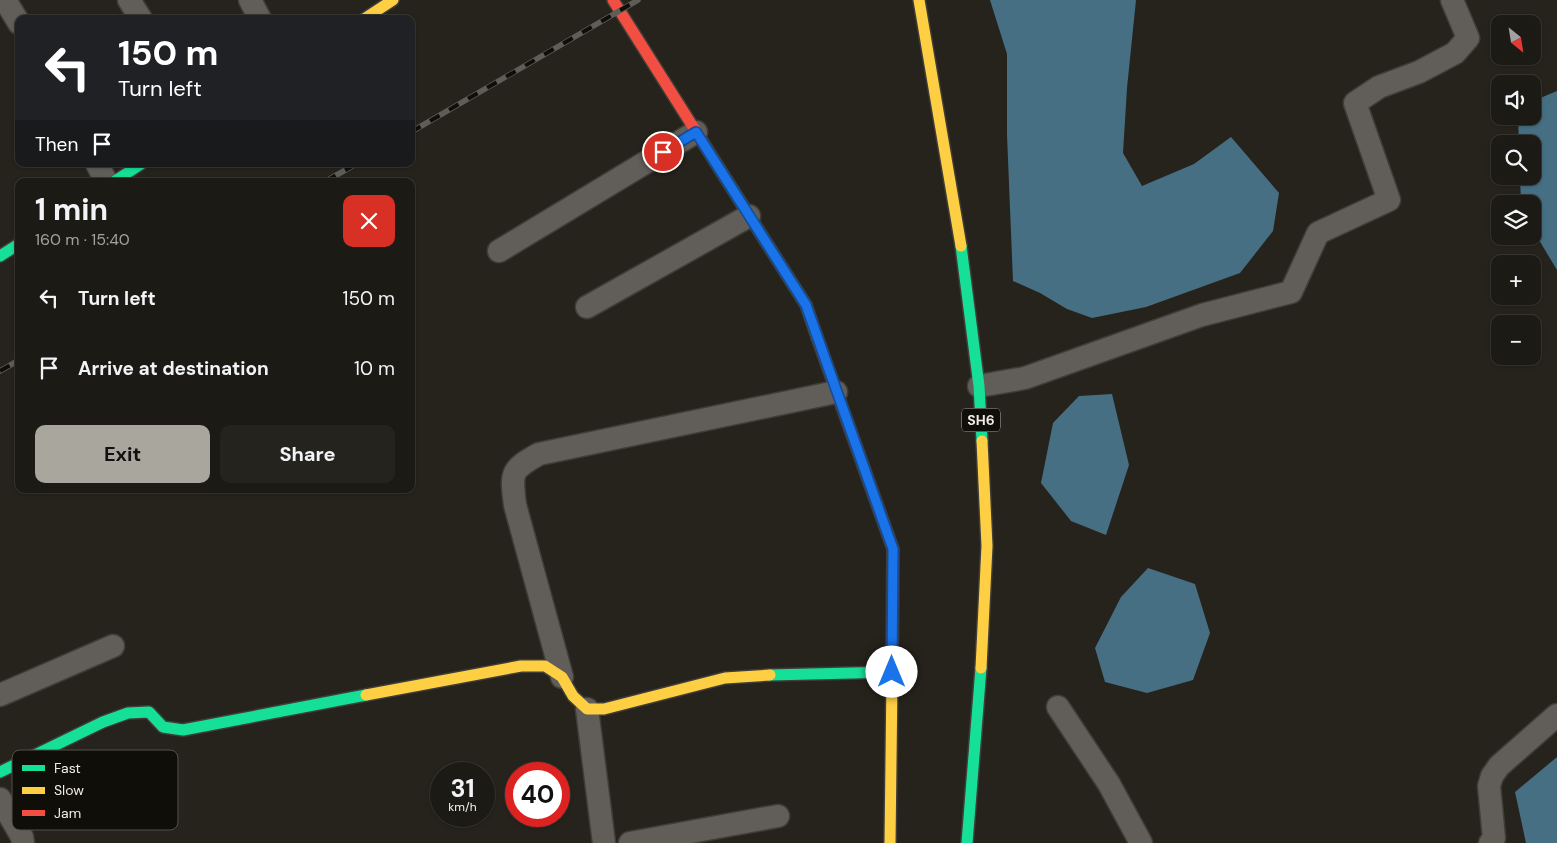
<!DOCTYPE html>
<meta charset="utf-8">
<style>
:root{--surface:#1c1a15;--page:#25231e;--text:#f1f3f6;--muted:#a0a1a0;--line:#3a3834;--accent:#a9a69e}
body{margin:0;font-family:"DM Sans",sans-serif;background:var(--page);color:var(--text);height:100vh;display:flex;flex-direction:column;font-size:19px;white-space:nowrap}
*{box-sizing:border-box;margin:0}
p{font-size:16px;color:var(--muted)}
.icon{flex:none;width:28px;height:28px;fill:none;stroke:currentColor;stroke-width:2;stroke-linecap:round;stroke-linejoin:round}
.map{position:relative;flex:1;overflow:hidden}
.side{position:absolute;left:15px;top:178px;width:400px;height:315px;display:flex;flex-direction:column;background:var(--surface);border-radius:10px;box-shadow:0 1px 4px #0004,0 0 0 1px var(--line)}
.side>*{flex:none}
.hud{position:absolute;left:15px;top:15px;width:400px;height:152px;border-radius:10px;box-shadow:0 1px 4px #0004,0 0 0 1px var(--line);background:#202124;color:#fff;overflow:hidden}
.needle{width:32px;rotate:150deg}
.fabs{position:absolute;left:1491px;top:15px;display:grid;gap:10px}
.fabs a{display:grid;place-items:center;width:50px;height:50px;border-radius:10px;background:var(--surface);box-shadow:0 1px 4px #0004,0 0 0 1px var(--line);font-size:25px}
.speed{position:absolute;left:430px;top:762px;display:flex;gap:10px;font-size:25px;font-weight:700;text-align:center}
.speed>*{display:grid;place-content:center;width:65px;height:65px;border-radius:50%;background:var(--surface);box-shadow:0 1px 4px #0004,0 0 0 1px var(--line);line-height:1}
.speed small{font-size:12px;font-weight:400}
.speed .limit{border:8px solid #d22;background:#fff;color:#111}
.pin{position:absolute;display:grid;place-items:center;width:42px;height:42px;color:#fff;margin:-21px;border:2px solid #fff;border-radius:50%;box-shadow:0 1px 5px #0007}
.me{position:absolute;width:55px;margin:-28px;rotate:0deg;stroke-linejoin:round;filter:drop-shadow(0 0 4px #0008)}
.turn{display:flex;align-items:center;gap:18px;height:105px;padding:0 20px;font-size:22px}
.turn .icon{width:65px;height:65px;stroke-width:2.5}
.turn b{display:block;font-size:35px;line-height:42px}
.then{display:flex;align-items:center;height:48px;padding:0 20px;background:#0003;gap:10px;font-size:19px}
.round{display:grid;place-items:center;flex:none;width:52px;height:52px;border-radius:10px;background:var(--page)}
.headline{display:flex;align-items:center;justify-content:space-between;height:85px;padding:0 20px}
h1{font-size:30px;font-weight:700;line-height:38px}
.action{display:flex;gap:10px;margin-top:auto;padding:10px 20px}
.action a{flex:1;height:58px;border-radius:10px;background:var(--accent);color:#111;font-size:20px;font-weight:700;line-height:58px;text-align:center}
.action a+a{background:var(--page);color:var(--text)}
ul{padding:0;list-style:none}
li{display:flex;align-items:center;gap:15px;height:70px;padding:0 20px}
li div{flex:1}
li b{display:block;font-size:19px}
li em{font-style:normal}
.map>svg:first-child{display:block}
.water{fill:#466f84}
.lines{fill:none;stroke-linecap:round;stroke-linejoin:round}
.street-casing{stroke:#403d38;stroke-width:25}
.fast-casing{stroke:#403d38;stroke-width:14}
.slow-casing{stroke:#403d38;stroke-width:14}
.jam-casing{stroke:#403d38;stroke-width:14}
.street{stroke:#615e59;stroke-width:22}
.fast{stroke:#16e098;stroke-width:11}
.slow{stroke:#ffcf43;stroke-width:11}
.jam{stroke:#f24e42;stroke-width:11}
.rail-casing{stroke:#5f5d58;stroke-width:5.5}
.rail{stroke:#100e09;stroke-width:4;stroke-dasharray:11;stroke-linecap:butt}
.route-casing{stroke:#114b97;stroke-width:12}
.route{stroke:#1a73e8;stroke-width:9}
.labels{text-anchor:middle;stroke-width:5;stroke-linejoin:round;paint-order:stroke}
.shield{fill:#100e09;stroke:#ada9a2;stroke-width:1}
.shield-label{font-size:14px;font-weight:bold;fill:#f0ece4}
.key{fill:#100e09;stroke:#53514b;stroke-width:1}
.key-label{font-size:14px;fill:#f0ece4}
</style>
<div class="map">
<svg width="1557" height="843" viewBox="0 0 1557 843">
<rect width="100%" height="100%" fill="#26231c"/>
<path class="water" d="M990 0H1136L1127 88 1123 153 1142 186 1194 164 1231 137 1279 193 1273 231 1240 273 1146 307 1092 318 1067 309 1040 293 1013 281 1007 135V54Z
M1557 91V270L1533 230 1532 204H1521L1520 176H1532V144H1519L1518 116H1532L1533 101Z
M1112 394 1129 465 1106 535 1071 521 1041 483 1053 423 1079 396Z
M1148 568 1195 584 1210 633 1193 680 1147 693 1105 682 1095 648 1121 597Z
M1557 757V843H1526L1515 792Z"/>
<g class="lines">
<g class="street-casing">
<path id="street" d="M5 0 19 23
M129 0 141 19
M250 0 260 19
M97 164 106 181
M499 251 696 132
M587 307 749 216
M979 386 1025 378 1202 315 1291 292 1318 233 1389 200 1355 103 1379 87 1419 72 1455 53 1468 38 1452 0
M562 677 515 505C511 473 510 470 539 454L836 392
M0 695 113 646
M1058 707 1109 784 1141 843
M587 709 604 843
M0 799 22 837 23 843
M630 843 778 816
M1490 843 1494 838 1489 786 1492 776 1499 766 1557 715"/>
</g>
<g class="fast-casing">
<path id="fast" d="M719 168 806 305 817 337
M115 181 141 164
M961 246 979 386 982 441
M0 256 19 244
M770 675 893 672
M0 772 103 722 128 713 149 712 163 727 183 730 366 695
M967 843 981 668"/>
</g>
<g class="slow-casing">
<path id="slow" d="M919 0 961 246
M364 19 393 0
M981 668 987 546 982 441
M366 695 521 666H545L562 677 573 696 587 709H604L725 678 770 675
M890 843 892 678"/>
</g>
<g class="jam-casing">
<path id="jam" d="M613 0 719 168
M817 337 893 549 892 678"/>
</g>
<use href="#street" class="street"/>
<use href="#fast" class="fast"/>
<use href="#slow" class="slow"/>
<use href="#jam" class="jam"/>
<g class="rail-casing">
<path id="rail" d="M411 132 638 0
M326 181 356 164
M0 371 19 360"/>
</g>
<use href="#rail" class="rail"/>
</g>
<g class="lines">
<g class="route-casing">
<path id="route" d="M663 152 696 132 806 305 893 549 892 672"/>
</g>
<use href="#route" class="route"/>
</g>
<g class="labels">
<rect class="shield" x="962" y="408.5" width="38" height="23" rx="4"/>
<g class="shield-label">
<text x="981" y="425">SH6</text>
</g>
</g>
<rect x="12" y="750" width="166" height="80" rx="8" class="key"/>
<rect x="22" y="765" width="23" height="6" fill="#16e098"/>
<rect x="22" y="787" width="23" height="7" fill="#ffcf43"/>
<rect x="22" y="810" width="23" height="6" fill="#f24e42"/>
<g class="key-label">
<text x="54" y="773">Fast</text>
<text x="54" y="795">Slow</text>
<text x="54" y="818">Jam</text>
</g>
</svg>
<div class="fabs">
<a><svg class="needle" viewBox="-14 -14 28 28"><path d="M0-13l5 13h-10z" fill="#e53935"/><path d="M0 13l5-13h-10z" fill="#a0a1a0"/></svg></a>
<a><svg class="icon" aria-label="sound" viewBox="0 0 24 24"><path d="M4 9h4l5-4v14l-5-4H4zM17 9q2 3 0 6"/></svg></a>
<a><svg class="icon" aria-label="search" viewBox="0 0 24 24"><circle cx="10" cy="10" r="6"/><path d="M15 15l6 6"/></svg></a>
<a><svg class="icon" aria-label="layers" viewBox="0 0 24 24"><path d="M12 4l9 5-9 5-9-5zM3 14l9 5 9-5"/></svg></a>
<a>+</a>
<a>−</a>
</div>
<div class="speed"><div>31<small>km/h</small></div><div class="limit">40</div></div>
<div class="pin" style="left:663px;top:152px;background:#d93025"><svg class="icon" aria-label="arrive" viewBox="0 0 24 24"><path d="M6 21V4h12l-3 4 3 4H6"/></svg></div>
<svg class="me" style="left:892px;top:672px" viewBox="-20 -20 40 40"><circle r="19" fill="#fff"/><path d="M0-13L10 11 0 6-10 11z" fill="#1a73e8"/></svg>
<div class="hud">
<div class="turn"><svg class="icon" aria-label="left" viewBox="0 0 24 24"><path d="M17 20v-9H6M10 6l-5 5 5 5"/></svg><div><b>150 m</b>Turn left</div></div>
<div class="then">Then<svg class="icon" aria-label="arrive" viewBox="0 0 24 24"><path d="M6 21V4h12l-3 4 3 4H6"/></svg></div>
</div>
<section class="side">
<div class="headline"><div><h1>1 min</h1><p>160 m · 15:40</p></div><a class="round" style="background:#d93025;color:#fff"><svg class="icon" aria-label="close" viewBox="0 0 24 24"><path d="M6 6l12 12M18 6L6 18"/></svg></a></div>
<ul>
<li><svg class="icon" aria-label="left" viewBox="0 0 24 24"><path d="M17 20v-9H6M10 6l-5 5 5 5"/></svg><div><b>Turn left</b></div><em>150 m</em></li>
<li><svg class="icon" aria-label="arrive" viewBox="0 0 24 24"><path d="M6 21V4h12l-3 4 3 4H6"/></svg><div><b>Arrive at destination</b></div><em>10 m</em></li>
</ul>
<div class="action"><a>Exit</a><a>Share</a></div>
</section>
</div>
